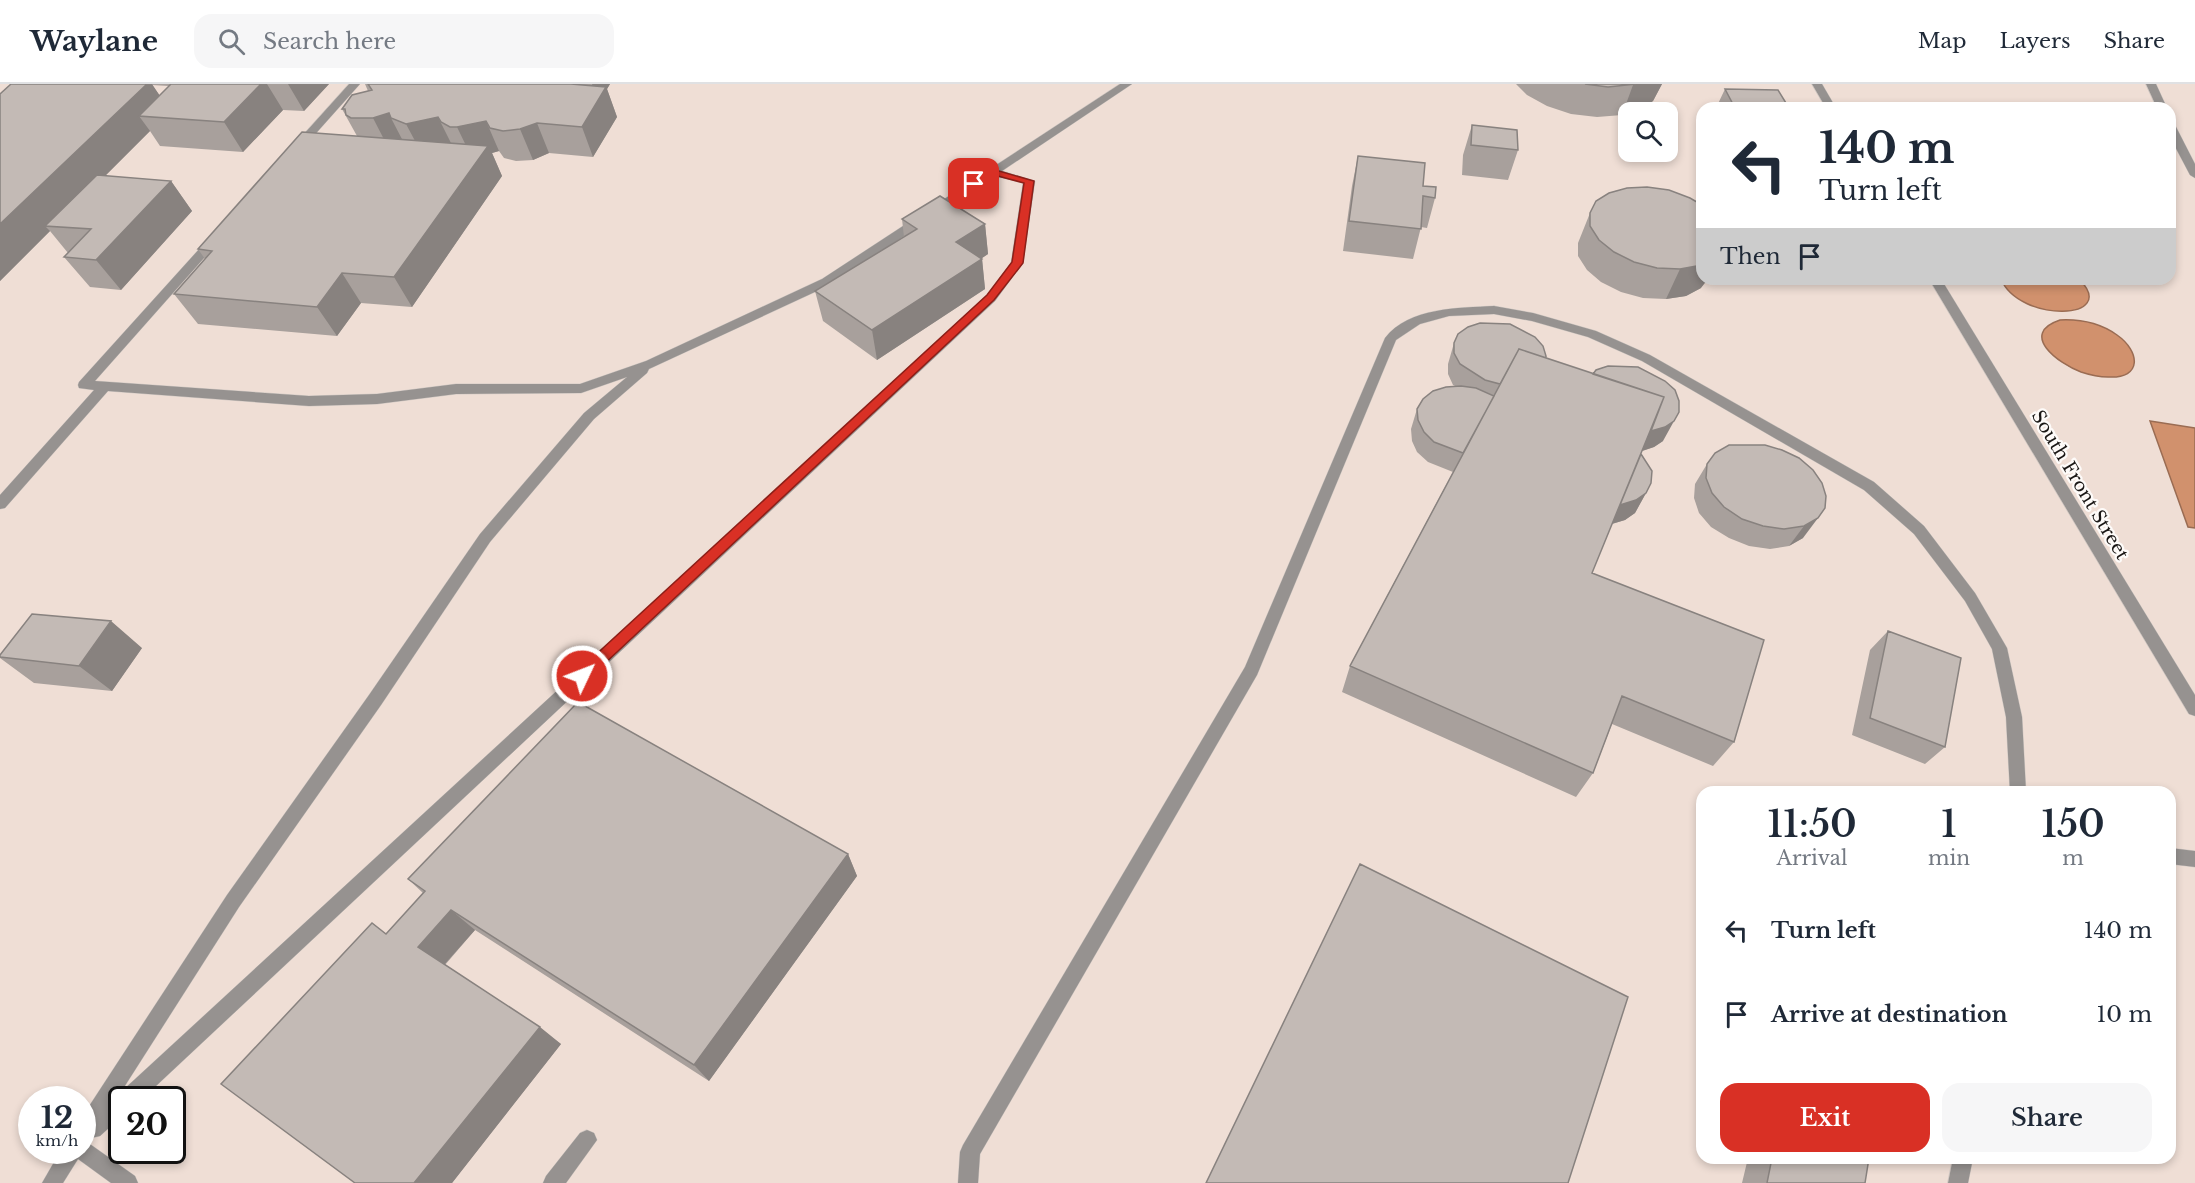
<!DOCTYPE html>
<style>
:root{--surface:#fff;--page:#f6f6f7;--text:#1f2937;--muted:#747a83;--line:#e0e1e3;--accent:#d93025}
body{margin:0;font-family:"Libre Baskerville",serif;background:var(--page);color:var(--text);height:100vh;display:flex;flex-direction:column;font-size:22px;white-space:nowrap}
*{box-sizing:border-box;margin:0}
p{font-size:20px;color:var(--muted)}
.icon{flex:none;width:33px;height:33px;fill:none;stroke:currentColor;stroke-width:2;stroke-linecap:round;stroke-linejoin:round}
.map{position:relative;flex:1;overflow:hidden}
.details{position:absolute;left:1696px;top:702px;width:480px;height:378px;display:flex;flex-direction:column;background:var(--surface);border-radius:18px;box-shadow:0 3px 9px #0003}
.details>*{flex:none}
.hud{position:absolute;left:1696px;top:18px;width:480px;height:183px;border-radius:18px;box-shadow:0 3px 9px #0003;background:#fff;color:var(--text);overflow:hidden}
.buttons{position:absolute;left:1618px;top:18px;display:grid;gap:12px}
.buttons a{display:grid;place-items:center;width:60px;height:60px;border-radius:12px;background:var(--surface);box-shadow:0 3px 9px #0003;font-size:30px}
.speed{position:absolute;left:18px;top:1002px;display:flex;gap:12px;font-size:30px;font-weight:700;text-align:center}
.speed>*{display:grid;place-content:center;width:78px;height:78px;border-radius:50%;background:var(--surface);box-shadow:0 3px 9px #0003;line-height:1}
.speed small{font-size:15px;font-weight:400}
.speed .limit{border:3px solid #111;border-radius:9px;background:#fff;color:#111}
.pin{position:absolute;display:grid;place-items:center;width:51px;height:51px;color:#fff;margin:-26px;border-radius:12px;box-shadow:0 3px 9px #0006}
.me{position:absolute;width:66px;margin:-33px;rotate:47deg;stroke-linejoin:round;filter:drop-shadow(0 0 4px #0008)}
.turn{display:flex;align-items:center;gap:21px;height:126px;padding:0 24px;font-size:27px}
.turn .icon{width:78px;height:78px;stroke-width:2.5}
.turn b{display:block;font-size:42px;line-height:51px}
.then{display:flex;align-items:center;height:57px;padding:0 24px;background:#0003;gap:12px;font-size:22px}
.eta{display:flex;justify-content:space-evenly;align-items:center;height:102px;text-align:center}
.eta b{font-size:36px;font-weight:600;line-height:42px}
.button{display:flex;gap:12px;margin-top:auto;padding:12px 24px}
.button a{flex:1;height:69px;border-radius:18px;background:var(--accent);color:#fff;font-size:24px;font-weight:600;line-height:69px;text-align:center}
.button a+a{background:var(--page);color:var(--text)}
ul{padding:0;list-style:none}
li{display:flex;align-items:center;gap:18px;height:84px;padding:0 24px}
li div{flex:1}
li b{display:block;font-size:22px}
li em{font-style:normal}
header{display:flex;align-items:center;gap:36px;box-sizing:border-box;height:84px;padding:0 30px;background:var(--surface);border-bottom:2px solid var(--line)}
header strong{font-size:28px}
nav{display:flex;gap:33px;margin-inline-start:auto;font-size:21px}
.search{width:420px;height:54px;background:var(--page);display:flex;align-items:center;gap:15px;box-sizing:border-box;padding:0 21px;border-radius:18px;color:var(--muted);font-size:22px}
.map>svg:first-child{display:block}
.built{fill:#efded5;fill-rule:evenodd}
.water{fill:#d1916d;stroke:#9a6c53;stroke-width:1.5}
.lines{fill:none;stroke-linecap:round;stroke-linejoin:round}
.minor-casing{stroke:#d2cac5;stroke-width:1}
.minor{fill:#969290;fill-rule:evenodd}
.wall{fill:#a8a09c;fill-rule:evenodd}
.shaded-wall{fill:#88827f}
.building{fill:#c3bab5;stroke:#88827f;stroke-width:1.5}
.route{fill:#d93025;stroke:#8d1f18;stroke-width:1.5}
.labels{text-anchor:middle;stroke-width:4.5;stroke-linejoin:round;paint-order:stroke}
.street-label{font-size:18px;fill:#1a1715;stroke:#fefbf9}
</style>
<header>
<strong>Waylane</strong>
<div class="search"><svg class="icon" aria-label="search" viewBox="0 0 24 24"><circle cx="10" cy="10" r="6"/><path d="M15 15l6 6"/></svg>Search here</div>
<nav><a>Map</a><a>Layers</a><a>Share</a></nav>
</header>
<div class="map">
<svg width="2195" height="1099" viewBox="0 0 2195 1099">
<rect width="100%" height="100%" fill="#f5ece7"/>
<path class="built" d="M0 0H2195V1099H0ZM1702 24H2170V195H1702ZM1629 28H1668V68H1629ZM1702 708H2170V1074H1702ZM32 1016H82V1066H32ZM122 1016H172V1066H122Z"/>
<path class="water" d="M2001 195H2079C2121 237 2019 239 2001 195Z
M2060 236C2080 235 2100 239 2117 251 2140 267 2143 295 2108 293 2099 293 2090 291 2081 288 2059 280 2018 250 2060 236Z
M2150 337 2195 344V444L2188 443Z"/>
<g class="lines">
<g class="minor-casing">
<path id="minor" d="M349 0H360L302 65H294V61Z
M1120 0H1132L1002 87 1035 97 1023 179 995 217 141 1016H122V1032L100 1052 91 1054 87 1058 135 1092 138 1099H111L78 1075 63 1099H42L61 1066H82V1033L227 811 369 611 480 450 584 329 627 293 581 309 456 310 377 320 309 322 108 307 5 424 0 425V411L94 306 79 304 78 301 79 298 210 153H218L220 156 95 297 309 312 377 310 456 300H580L646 277 822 195ZM995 92 1023 99 1011 179 987 211 121 1008 239 823 381 621 490 458 594 335 647 289 649 285 830 201Z
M1812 0H1822L1836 24H1826Z
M2146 0H2156L2167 24H2157Z
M2170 38 2175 41 2195 80V94L2190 91 2170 53Z
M1929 195H1941L2195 611V632L2189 630Z
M1494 222 1533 229 1596 247 1650 271 1874 398 1924 442 1975 509 2007 564 2022 633 2026 708H2010L2006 633 1992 565 1965 517 1914 450 1864 406 1642 277 1588 253 1532 237 1494 230 1449 232 1420 240 1396 256 1257 591 980 1070 978 1099H958L960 1068 963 1061 1245 583 1385 254C1409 223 1459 224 1494 222Z
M2170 764 2195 767V783L2170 780Z
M587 1046 594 1049 597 1056 566 1099H543L546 1092 580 1049Z
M1953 1074H1973L1968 1099H1948Z"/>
</g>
<use href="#minor" class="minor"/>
</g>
<path class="wall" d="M11 0H329L304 27 283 26 243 68 160 62 150 47 105 92 171 97 192 127 121 206 90 203 64 173 68 169 50 147 0 197V10ZM152 1 169 2 160 12Z
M365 0H610L607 5 617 33 593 73 549 69 533 76 516 77 504 74 499 67 492 69 502 92 412 223 361 219 337 252 198 240 174 210 205 175 198 165 357 52 342 25 368 7Z
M1516 0H1662L1653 17 1641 25 1622 31 1597 33 1571 30 1547 22 1527 11Z
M1725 5 1789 24H1815H1716Z
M1472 41 1518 66 1508 96 1462 91 1463 71Z
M1358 72 1423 102 1435 114 1427 144 1421 143 1413 175 1343 167 1352 102Z
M1609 109 1701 204 1686 212 1666 215 1643 214 1621 208 1601 198 1587 186 1578 172V159L1590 129Z
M902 135 985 140 988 170 982 174 985 205 877 276 823 237 815 207 904 153Z
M1454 259 1546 274 1663 357 1654 363 1642 367 1641 370 1646 409 1635 429 1625 436 1612 440 1592 489 1734 658 1713 682 1612 640 1593 689 1576 713 1342 608 1350 582 1453 388 1428 378 1417 368 1412 357 1411 345 1417 325 1455 302 1453 301 1448 290V280Z
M1707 380 1813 386 1803 454 1789 462 1770 465 1749 462 1729 454 1711 443 1699 429 1694 414 1695 400Z
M1888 547 1945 663 1925 680 1852 651 1870 566Z
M142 564 112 607 34 599 0 574V571Z
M848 770 857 792 709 997 475 846 445 881 561 960 452 1099H355L372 839 386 850 423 809 408 795Z
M1748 1074H1869L1865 1099H1742Z"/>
<path class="shaded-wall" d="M147 0H152L170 27 139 32 150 47 54 143 45 142 50 147 0 197V140Z
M261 0H267L283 26 243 68 224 38Z
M288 0H329L304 27Z
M592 0H610L607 5 617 33 593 73 582 43 598 16Z
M1636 0H1662L1653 17 1641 25 1622 31 1633 1Z
M389 29 391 34 404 59 389 65 373 34Z
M438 33 453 63 422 70 406 40Z
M486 37 499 67 492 69 502 92 412 223 394 193 472 74 457 43Z
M537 39 549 69 533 76 520 45Z
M171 97 192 127 121 206 96 176Z
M985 140 988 170 960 189 956 158Z
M982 175 985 205 877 276 872 246Z
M1702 181V195H1708L1701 204 1686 212 1666 215 1680 185Z
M342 189 361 219 337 252 317 223Z
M1679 328 1663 357 1654 363 1639 368 1649 347Z
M1646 409 1635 429 1625 436 1608 441 1619 421Z
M1818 434 1803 454 1789 462 1804 442Z
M111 537 142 564 112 607 79 582Z
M848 770 857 792 709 997 694 981Z
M451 826 475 846 443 882 418 863Z
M540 943 561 960 452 1099H414Z"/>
<path class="building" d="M11 0H147L0 140V10Z
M171 0H261L224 38 139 32Z
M368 0H571L606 3 582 43 537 39 520 45 503 47 490 44 486 37 457 43H450L441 38 438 33 406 40 391 34 389 29 373 34H351L346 31 345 25H342L352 11 372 6Z
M1585 0H1636L1608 3Z
M1725 5 1778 6 1789 24H1815H1735Z
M1472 41 1517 46 1518 66 1471 61Z
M302 48 488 62 394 193 342 189 317 223 174 210 212 167 198 165Z
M1358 72 1425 79 1423 102 1436 103 1435 114 1423 112 1421 145 1349 137Z
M97 91 171 97 96 176 64 173 91 145 45 142Z
M1647 103 1669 106 1690 114 1702 121V181L1680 185 1657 184 1634 178 1614 168 1599 156 1590 142V129L1596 117 1609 109 1627 104Z
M940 112 985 140 956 158 982 175 872 246 815 207 917 145 902 135Z
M1480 239 1510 240 1535 253 1543 262 1546 272V274L1519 265 1500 300 1485 296 1460 280 1454 269V259L1458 250 1468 243Z
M1519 265 1664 313 1592 489 1764 556 1734 658 1622 612 1593 689 1350 582Z
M1608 282 1638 283 1665 297 1675 306 1679 317V328L1674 337 1665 343 1651 347 1664 313 1593 290 1596 286Z
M1461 302 1476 304 1494 312 1463 369 1434 358 1424 348 1418 336 1417 325 1423 315 1433 307 1446 303Z
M1729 361H1765L1782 366 1799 374 1813 386 1822 399 1826 412 1825 424 1818 434 1804 442 1784 445 1763 442 1742 435 1724 423 1712 409 1706 394 1707 380 1715 369Z
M1641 370 1652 387 1651 399 1646 409 1636 416 1620 421Z
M32 530 111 537 79 582 0 573V571Z
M1888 547 1961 574 1945 663 1870 634Z
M578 618 848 770 694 981 451 826 418 863 540 943 414 1099H355L221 1000 372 839 386 850 425 807 408 795Z
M1360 780 1628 913 1568 1099H1206Z
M1772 1074H1869L1865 1099H1767Z"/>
<path class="route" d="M992 85 1034 97 1023 179 994 216 587 596H577L575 592 577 588 987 211 1012 178 1024 99 994 91 978 102H970V98Z"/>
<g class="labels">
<g class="street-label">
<text transform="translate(2080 401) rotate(59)" y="6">South Front Street</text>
</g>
</g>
</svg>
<div class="buttons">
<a><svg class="icon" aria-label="search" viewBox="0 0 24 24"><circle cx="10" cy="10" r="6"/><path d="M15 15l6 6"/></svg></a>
</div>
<div class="speed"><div>12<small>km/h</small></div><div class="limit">20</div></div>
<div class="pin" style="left:974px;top:100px;background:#d93025"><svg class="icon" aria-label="arrive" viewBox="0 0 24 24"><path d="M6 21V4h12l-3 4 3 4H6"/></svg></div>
<svg class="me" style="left:582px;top:592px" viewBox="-20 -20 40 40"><circle r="17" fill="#d93025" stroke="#fff" stroke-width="3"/><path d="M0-11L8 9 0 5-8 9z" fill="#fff"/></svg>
<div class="hud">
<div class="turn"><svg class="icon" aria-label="left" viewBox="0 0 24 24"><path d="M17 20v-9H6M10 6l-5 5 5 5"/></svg><div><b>140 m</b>Turn left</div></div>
<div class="then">Then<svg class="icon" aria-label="arrive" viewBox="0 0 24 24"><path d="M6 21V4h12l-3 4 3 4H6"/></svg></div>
</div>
<section class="details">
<div class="eta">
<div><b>11:50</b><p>Arrival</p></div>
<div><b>1</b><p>min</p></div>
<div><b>150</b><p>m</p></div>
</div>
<ul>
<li><svg class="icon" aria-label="left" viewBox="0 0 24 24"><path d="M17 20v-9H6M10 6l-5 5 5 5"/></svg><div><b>Turn left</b></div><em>140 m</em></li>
<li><svg class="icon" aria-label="arrive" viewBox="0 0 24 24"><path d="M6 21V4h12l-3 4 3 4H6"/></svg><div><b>Arrive at destination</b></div><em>10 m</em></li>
</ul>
<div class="button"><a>Exit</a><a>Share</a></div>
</section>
</div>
